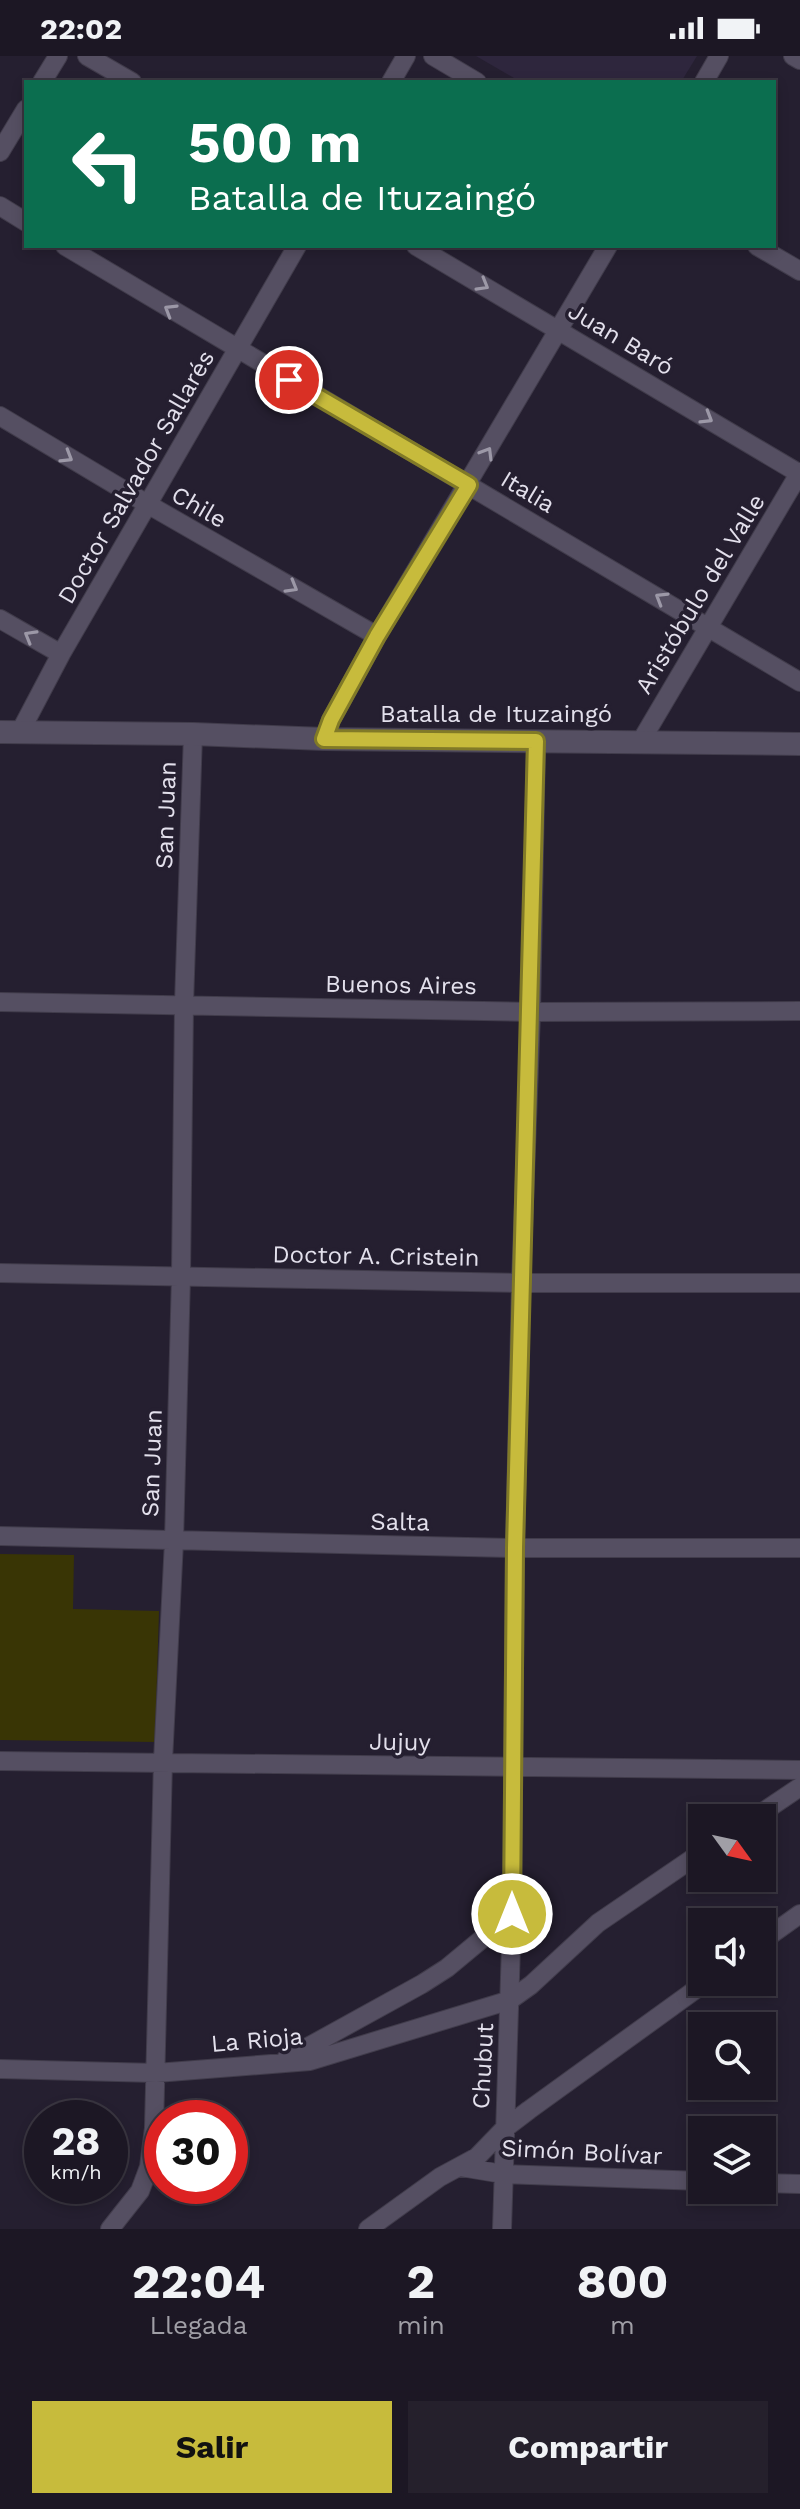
<!DOCTYPE html>
<html lang="es">
<meta charset="utf-8">
<style>
:root{--surface:#1c1724;--page:#25202c;--text:#f1f3f6;--muted:#a09fa6;--line:#3a3641;--accent:#c7bb3c}
body{margin:0;font-family:"Work Sans",sans-serif;background:var(--page);color:var(--text);height:100vh;display:flex;flex-direction:column;font-size:30px;white-space:nowrap}
*{box-sizing:border-box;margin:0}
p{font-size:26px;color:var(--muted)}
.icon{flex:none;width:44px;height:44px;fill:none;stroke:currentColor;stroke-width:2;stroke-linecap:round;stroke-linejoin:round}
.map{position:relative;height:2173px;overflow:hidden}
.drawer{display:flex;flex-direction:column;background:var(--surface);flex:1}
.drawer>*{flex:none}
.guide{position:absolute;left:24px;top:24px;width:752px;height:168px;border-radius:0px;box-shadow:0 4px 12px #0003,0 0 0 2px var(--line);background:#0b6e4f;color:#fff;overflow:hidden}
.needle{width:52px;rotate:123deg}
.buttons{position:absolute;left:688px;top:1748px;display:grid;gap:16px}
.buttons a{display:grid;place-items:center;width:88px;height:88px;border-radius:0px;background:var(--surface);box-shadow:0 4px 12px #0003,0 0 0 2px var(--line);font-size:40px}
.speed{position:absolute;left:24px;top:2044px;display:flex;gap:16px;font-size:40px;font-weight:700;text-align:center}
.speed>*{display:grid;place-content:center;width:104px;height:104px;border-radius:50%;background:var(--surface);box-shadow:0 4px 12px #0003,0 0 0 2px var(--line);line-height:1}
.speed small{font-size:20px;font-weight:400}
.speed .limit{border:12px solid #d22;background:#fff;color:#111}
.pin{position:absolute;display:grid;place-items:center;width:68px;height:68px;color:#fff;margin:-34px;border:4px solid #fff;border-radius:50%;box-shadow:0 2px 8px #0007}
.me{position:absolute;width:88px;margin:-44px;rotate:0deg;stroke-linejoin:round;filter:drop-shadow(0 0 6px #0008)}
.turn{display:flex;align-items:center;gap:28px;height:168px;padding:0 32px;font-size:36px}
.turn .icon{width:104px;height:104px;stroke-width:2.5}
.turn b{display:block;font-size:56px;line-height:68px}
.eta{display:flex;justify-content:space-evenly;align-items:center;height:136px;text-align:center}
.eta b{font-size:48px;font-weight:700;line-height:56px}
.cta{display:flex;gap:16px;margin-top:auto;padding:16px 32px}
.cta a{flex:1;height:92px;border-radius:0px;background:var(--accent);color:#111;font-size:32px;font-weight:700;line-height:92px;text-align:center}
.cta a+a{background:var(--page);color:var(--text)}
.status{display:flex;justify-content:space-between;align-items:center;height:56px;padding:0 40px;background:var(--surface);direction:ltr}
.status svg{height:22px;fill:currentColor}
.map>svg:first-child{display:block}
.built{fill:#2e263d}
.green{fill:#393505}
.lines{fill:none;stroke-linecap:round;stroke-linejoin:round}
.minor-casing{stroke:#413c4b;stroke-width:20}
.secondary-casing{stroke:#413c4b;stroke-width:24}
.minor{stroke:#554f62;stroke-width:18}
.secondary{stroke:#554f62;stroke-width:22}
.oneway{stroke:#9c98a7}
.route-casing{stroke:#817a27;stroke-width:20}
.route{stroke:#c7bb3c;stroke-width:14}
.labels{text-anchor:middle;stroke-width:7;stroke-linejoin:round;paint-order:stroke}
.street-label{font-size:24px;fill:#e3e0ec;stroke:#251f30}
</style>
<div class="status"><b>22:02</b><svg viewBox="0 0 49 12"><path d="M0 12V9h3v3zM5 12V6h3v6zM10 12V3h3v9zM15 12V0h3v12zM26 1h20v11H26zM47 4h2v5h-2z"/></svg></div>
<div class="map">
<svg width="800" height="2173" viewBox="0 0 800 2173">
<rect width="100%" height="100%" fill="#251f30"/>
<path class="built" d="M476 0H697L681 26H521Z"/>
<path class="green" d="M0 1498 74 1499 73 1553 159 1555 155 1686 0 1684Z"/>
<g class="lines">
<g class="minor-casing">
<path id="minor" d="M87 0 132 26
M433 0 477 26
M793 0 800 4
M42 26 58 0
M391 26 406 0
M704 26 719 0
M0 96 26 53
M0 150 26 166
M65 190 800 626
M416 190 800 418
M757 190 800 215
M0 360 149 449 377 580
M0 563 61 598
M20 676 61 598 297 190
M324 683 331 664 377 580 608 190
M641 685 800 416
M0 946 531 956 800 955
M0 1217 521 1227H800
M0 1480 515 1492H800
M0 1705 800 1714
M754 1762 800 1731
M762 1885 800 1858
M286 2003 422 1928 447 1912 512 1858
M0 2013 156 2017 310 2005 510 1944 531 1929 598 1867 702 1796
M461 2111 503 2118 702 2125
M762 2127 800 2128
M110 2173 140 2135 149 2111 154 2072 163 1705 174 1485 181 1220 184 948 193 678
M368 2173 440 2121 477 2101 504 2073 529 2054 706 1926
M502 2173 512 1858 515 1492 521 1227 531 956 536 685"/>
</g>
<g class="secondary-casing">
<path id="secondary" d="M0 676 193 678 324 683 800 688"/>
</g>
<use href="#minor" class="minor"/>
<use href="#secondary" class="secondary"/>
</g>
<defs><path id="oneway-chevron" d="M-2-3.5L2.5 0L-2 3.5" fill="none" stroke-width="1.6" stroke-linecap="round" stroke-linejoin="round" transform="scale(2)"/></defs>
<g class="oneway">
<use href="#oneway-chevron" transform="translate(483 229) rotate(30)"/>
<use href="#oneway-chevron" transform="translate(170 254) rotate(-149)"/>
<use href="#oneway-chevron" transform="translate(707 362) rotate(31)"/>
<use href="#oneway-chevron" transform="translate(487 397) rotate(-59)"/>
<use href="#oneway-chevron" transform="translate(67 401) rotate(31)"/>
<use href="#oneway-chevron" transform="translate(292 531) rotate(30)"/>
<use href="#oneway-chevron" transform="translate(661 542) rotate(-149)"/>
<use href="#oneway-chevron" transform="translate(30 580) rotate(-150)"/>
</g>
<g class="lines">
<g class="route-casing">
<path id="route" d="M289 324 469 429 377 580 331 664 324 683 536 685 515 1492 512 1858"/>
</g>
<use href="#route" class="route"/>
</g>
<g class="labels">
<g class="street-label">
<text transform="translate(621 283) rotate(31)" y="8">Juan Baró</text>
<text transform="translate(136 421) rotate(-60)" y="8">Doctor Salvador Sallarés</text>
<text transform="translate(528 436) rotate(31)" y="8">Italia</text>
<text transform="translate(199 451) rotate(30)" y="8">Chile</text>
<text transform="translate(700 538) rotate(-59)" y="8">Aristóbulo del Valle</text>
<text x="496" y="666">Batalla de Ituzaingó</text>
<text transform="translate(166 759) rotate(-88)" y="8">San Juan</text>
<text transform="translate(401 929) rotate(1)" y="8">Buenos Aires</text>
<text transform="translate(376 1200) rotate(1)" y="8">Doctor A. Cristein</text>
<text transform="translate(152 1407) rotate(-88)" y="8">San Juan</text>
<text transform="translate(400 1466) rotate(1)" y="8">Salta</text>
<text transform="translate(400 1686) rotate(1)" y="8">Jujuy</text>
<text transform="translate(257 1984) rotate(-5)" y="8">La Rioja</text>
<text transform="translate(483 2010) rotate(-87)" y="8">Chubut</text>
<text transform="translate(582 2096) rotate(3)" y="8">Simón Bolívar</text>
</g>
</g>
</svg>
<div class="buttons">
<a><svg class="needle" viewBox="-14 -14 28 28"><path d="M0-13l5 13h-10z" fill="#e53935"/><path d="M0 13l5-13h-10z" fill="#a09fa6"/></svg></a>
<a><svg class="icon" aria-label="sound" viewBox="0 0 24 24"><path d="M4 9h4l5-4v14l-5-4H4zM17 9q2 3 0 6"/></svg></a>
<a><svg class="icon" aria-label="search" viewBox="0 0 24 24"><circle cx="10" cy="10" r="6"/><path d="M15 15l6 6"/></svg></a>
<a><svg class="icon" aria-label="layers" viewBox="0 0 24 24"><path d="M12 4l9 5-9 5-9-5zM3 14l9 5 9-5"/></svg></a>
</div>
<div class="speed"><div>28<small>km/h</small></div><div class="limit">30</div></div>
<div class="pin" style="left:289px;top:324px;background:#d93025"><svg class="icon" aria-label="arrive" viewBox="0 0 24 24"><path d="M6 21V4h12l-3 4 3 4H6"/></svg></div>
<svg class="me" style="left:512px;top:1858px" viewBox="-20 -20 40 40"><circle r="17" fill="#c7bb3c" stroke="#fff" stroke-width="3"/><path d="M0-11L8 9 0 5-8 9z" fill="#fff"/></svg>
<div class="guide">
<div class="turn"><svg class="icon" aria-label="left" viewBox="0 0 24 24"><path d="M17 20v-9H6M10 6l-5 5 5 5"/></svg><div><b>500 m</b>Batalla de Ituzaingó</div></div>
</div>
</div>
<section class="drawer">
<div class="eta">
<div><b>22:04</b><p>Llegada</p></div>
<div><b>2</b><p>min</p></div>
<div><b>800</b><p>m</p></div>
</div>
<div class="cta"><a>Salir</a><a>Compartir</a></div>
</section>
